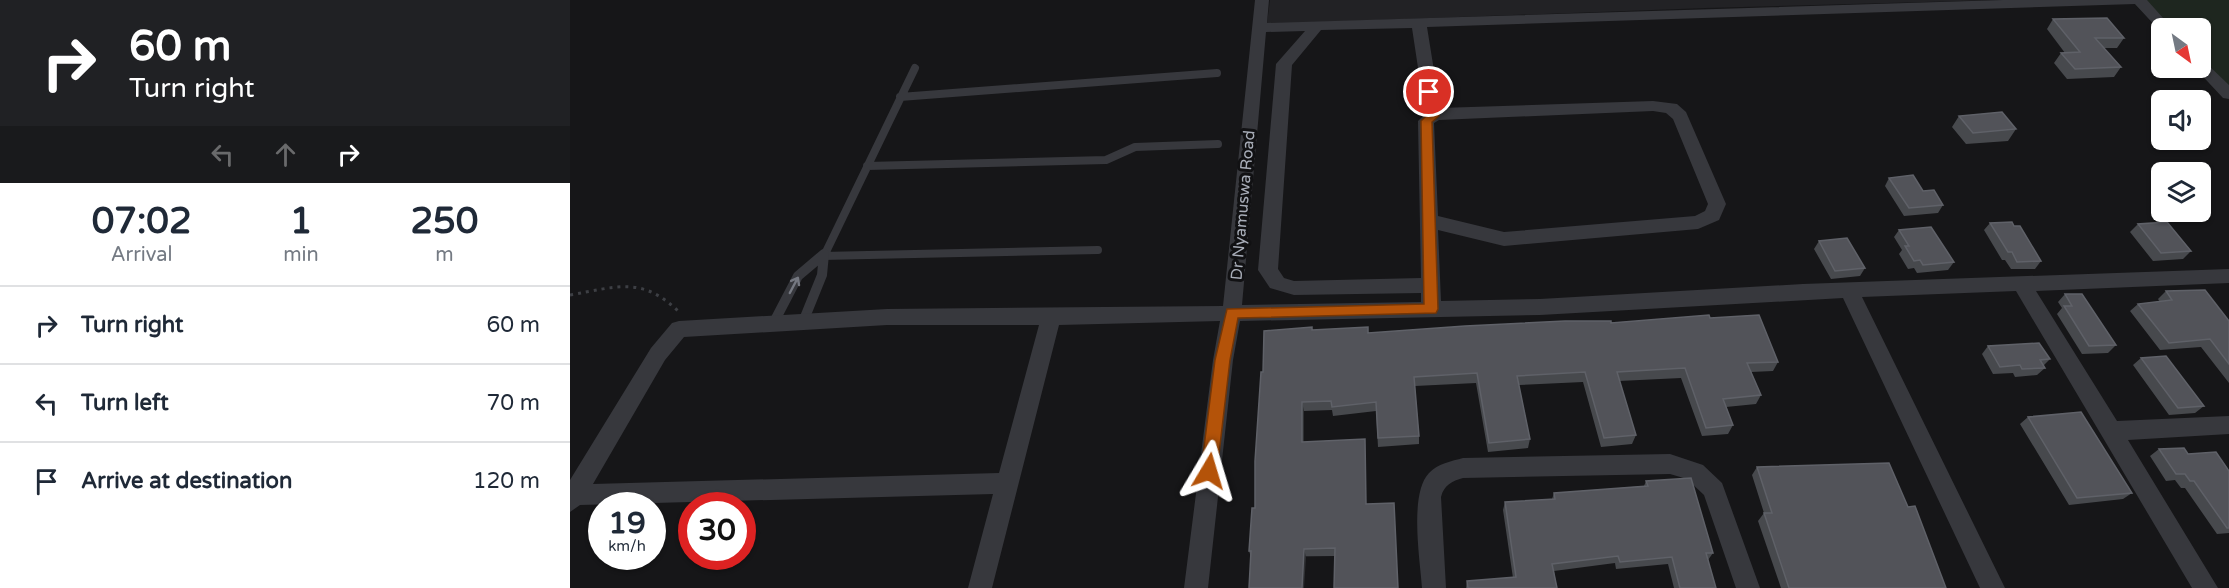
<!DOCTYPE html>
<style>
:root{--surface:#fff;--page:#f2f2f3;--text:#1f2937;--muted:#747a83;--line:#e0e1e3}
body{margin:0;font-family:"Varela Round",sans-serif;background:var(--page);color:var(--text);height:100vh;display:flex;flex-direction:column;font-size:22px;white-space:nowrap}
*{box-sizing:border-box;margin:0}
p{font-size:20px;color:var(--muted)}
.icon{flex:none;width:33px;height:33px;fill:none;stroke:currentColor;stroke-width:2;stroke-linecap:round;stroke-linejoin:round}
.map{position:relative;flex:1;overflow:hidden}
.sheet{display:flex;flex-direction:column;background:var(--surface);width:570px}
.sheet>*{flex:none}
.banner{background:#202124;color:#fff;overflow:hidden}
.needle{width:39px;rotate:147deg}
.fabs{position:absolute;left:1581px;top:18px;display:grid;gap:12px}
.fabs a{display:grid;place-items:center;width:60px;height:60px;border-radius:9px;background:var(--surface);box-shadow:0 2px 4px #0004;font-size:30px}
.speed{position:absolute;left:18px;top:492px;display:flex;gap:12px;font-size:30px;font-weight:700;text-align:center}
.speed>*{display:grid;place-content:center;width:78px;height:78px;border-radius:50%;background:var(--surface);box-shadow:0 2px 4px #0004;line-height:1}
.speed small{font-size:15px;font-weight:400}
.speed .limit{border:9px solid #d22;background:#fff;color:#111}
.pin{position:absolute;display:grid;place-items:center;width:51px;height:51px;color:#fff;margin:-26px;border:3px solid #fff;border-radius:50%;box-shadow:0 2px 6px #0007}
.me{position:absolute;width:66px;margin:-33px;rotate:7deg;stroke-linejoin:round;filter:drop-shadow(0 0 4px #0008)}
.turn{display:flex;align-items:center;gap:21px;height:126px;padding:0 30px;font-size:27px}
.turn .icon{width:78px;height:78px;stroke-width:2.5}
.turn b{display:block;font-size:42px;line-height:51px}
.lanes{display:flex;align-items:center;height:57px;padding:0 30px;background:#0003;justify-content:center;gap:30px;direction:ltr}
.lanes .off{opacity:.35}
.eta{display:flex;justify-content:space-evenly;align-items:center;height:102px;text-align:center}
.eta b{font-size:36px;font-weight:700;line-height:42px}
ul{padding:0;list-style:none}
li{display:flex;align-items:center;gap:18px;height:78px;padding:0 30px;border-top:2px solid var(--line)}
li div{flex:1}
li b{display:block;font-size:22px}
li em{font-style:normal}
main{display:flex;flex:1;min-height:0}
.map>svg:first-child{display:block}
.built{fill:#222225}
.green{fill:#1e261f}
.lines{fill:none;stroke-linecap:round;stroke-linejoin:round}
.path{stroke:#3d3f44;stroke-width:3;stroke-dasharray:3 5;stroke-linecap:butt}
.service-far1{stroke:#37383d;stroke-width:8}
.service{stroke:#37383d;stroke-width:10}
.minor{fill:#37383d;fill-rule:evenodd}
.wall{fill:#47494d}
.shaded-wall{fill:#2f3033}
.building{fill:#525359;stroke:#5f6168;stroke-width:1.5}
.oneway{stroke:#757881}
.route{fill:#b45309;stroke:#753606;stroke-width:1.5}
.labels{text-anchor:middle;stroke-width:6;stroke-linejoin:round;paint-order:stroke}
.street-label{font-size:16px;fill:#a8adb8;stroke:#111113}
</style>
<main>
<section class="sheet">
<div class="banner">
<div class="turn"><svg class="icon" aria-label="right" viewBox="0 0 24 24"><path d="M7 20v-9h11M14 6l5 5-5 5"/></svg><div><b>60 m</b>Turn right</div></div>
<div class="lanes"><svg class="icon off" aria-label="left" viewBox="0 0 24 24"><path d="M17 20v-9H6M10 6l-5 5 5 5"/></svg><svg class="icon off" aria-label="ahead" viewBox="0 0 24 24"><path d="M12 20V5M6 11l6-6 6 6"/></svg><svg class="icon" aria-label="right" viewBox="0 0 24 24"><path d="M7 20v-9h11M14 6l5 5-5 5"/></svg></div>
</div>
<div class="eta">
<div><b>07:02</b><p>Arrival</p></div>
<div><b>1</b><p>min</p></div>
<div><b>250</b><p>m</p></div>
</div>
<ul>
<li><svg class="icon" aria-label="right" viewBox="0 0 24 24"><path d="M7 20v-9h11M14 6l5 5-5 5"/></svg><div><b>Turn right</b></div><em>60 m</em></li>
<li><svg class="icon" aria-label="left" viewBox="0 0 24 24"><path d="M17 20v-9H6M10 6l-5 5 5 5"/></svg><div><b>Turn left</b></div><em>70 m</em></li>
<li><svg class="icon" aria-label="arrive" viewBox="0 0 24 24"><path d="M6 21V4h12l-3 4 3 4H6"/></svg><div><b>Arrive at destination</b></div><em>120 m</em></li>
</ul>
</section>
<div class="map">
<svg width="1659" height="588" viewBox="0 0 1659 588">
<rect width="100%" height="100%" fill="#161618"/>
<path class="built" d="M700 0H1428L1136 8 697 24Z"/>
<path class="green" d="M1561 0H1659V98L1629 68H1630V28H1592L1591 31Z"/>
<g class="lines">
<path class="path" d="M0 295C47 287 72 275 110 313"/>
<path class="service-far1" d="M330 97 647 73
M297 166 536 160 565 147 648 144
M252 256 528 250
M254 256 345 68"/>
<path class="service" d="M233 322 252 275 254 254
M203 324 228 276 254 254"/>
<path class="minor" d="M685 0H699L697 23 1433 0H1577L1602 28H1592L1590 31 1565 4 857 27 870 108 1083 101 1107 104 1116 112 1156 204 1149 220 1128 229 934 246 868 230 871 301 970 299 1233 284 1659 269V283L1466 291 1547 421 1659 416V434L1558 440 1648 588H1622L1446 291 1292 297 1435 588H1410L1273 298 970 315 670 321 663 360 638 588H614L643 360 650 321 489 325 422 588H398L423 494 10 505 0 512V480L81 348 102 323 109 321 317 309 653 306ZM842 28 855 114 848 121 851 278 724 281 714 278 708 269 722 65 751 30ZM735 31 706 64 688 270 700 288 724 295 851 293V302L672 305 696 32ZM1083 111 1096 113 1103 119 1138 204 1135 211 1125 216 934 232 868 216 864 123 869 120ZM317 325H469L429 473 23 484 95 360 114 337Z
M1630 60 1635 62 1659 85V99L1653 98 1625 68H1630Z
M1100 454 1133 465 1152 483 1190 588H1166L1134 495 1117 479 1100 474 893 478C882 481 874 485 871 497L876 588H852C850 559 839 494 859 473 867 464 882 461 893 458Z"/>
</g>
<path class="wall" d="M1483 19 1554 38 1547 48H1534L1551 67 1544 77 1497 79 1484 63 1491 53H1495L1477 29Z
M1389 116 1446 129 1438 141 1396 144 1382 127Z
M1319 178 1353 191 1373 205 1368 213 1334 216 1315 186Z
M1420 223 1444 226 1471 261 1465 269H1441L1435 260H1432L1414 230Z
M1568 224 1621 251 1613 259 1583 261 1560 232Z
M1329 230 1384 262 1378 270 1347 273 1344 268 1338 269 1329 254 1332 250 1324 237Z
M1249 241 1295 268 1290 276 1261 279 1244 249Z
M1596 291 1659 321V383L1631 347 1590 350 1560 311 1568 304 1590 302 1588 299Z
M1495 294 1546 345 1538 353 1512 354 1487 314 1492 308 1488 302Z
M1140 318 1208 362 1203 371 1181 372 1191 395 1186 404 1156 407 1163 425 1158 434 1132 436 1111 378 1049 381 1066 435 1062 444 1031 447 1013 382 949 385 960 439 958 448 918 452 906 383 845 386 849 436V444L808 447 806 411 763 416 762 410 734 411V442L795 439 765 556 681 557 679 551 685 508 693 372 742 330 798 333Z
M1418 346 1480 359 1473 366 1475 368 1467 375 1445 377 1443 373 1423 374 1412 354Z
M1571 358 1634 406 1625 413 1599 415 1563 365Z
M1458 417 1562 493 1553 499 1499 505 1450 424Z
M1589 449 1618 454 1659 471V533L1647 534 1615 488H1611L1605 480 1596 481 1580 456Z
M1187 467 1338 507 1376 588H1211L1188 521 1194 513 1182 475Z
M1076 481 1143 553 1138 560 1146 588H1104L1098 564 1046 569 1045 563 984 571 987 588H896L897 581 943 578 933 510 935 502 982 499 984 493 1074 486Z"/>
<path class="shaded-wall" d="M732 402 734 411V451L732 442Z
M734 549 736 557 734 588H732Z"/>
<path class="building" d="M1537 18 1554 38H1525L1551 67 1505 69 1491 53 1510 52 1483 19Z
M1432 112 1446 129 1403 133 1389 116Z
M1343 175 1353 191 1364 190 1373 205 1339 208 1319 178Z
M1442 222 1444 226H1450L1471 261 1447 262 1442 252H1438L1420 223Z
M1597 222 1621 251 1591 253 1568 224Z
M1361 227 1384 262 1353 265 1350 260 1344 261 1335 246H1339L1329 230Z
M1277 238 1295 268 1265 271 1249 241Z
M1635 290 1659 321V364L1640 339 1599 343 1568 304 1602 300 1596 291Z
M1495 294H1512L1546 345 1519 346 1494 306H1502Z
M1139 315 1140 318 1189 315 1208 362 1177 363 1191 395 1153 399 1163 425 1136 428 1115 368 1047 372 1066 435 1034 438 1015 372 947 376 960 439 919 443 907 373 844 377 849 436 808 438 806 402 762 407 761 401 732 402V442L795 439 796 504 824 503 828 588H764L765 548 734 549 732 588H679L681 551H679L682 508H685V461L691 372H693L694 331 742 327V330L798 327V333L895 326 995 321H1041V323Z
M1469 343 1480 359 1470 360 1475 368 1452 369 1450 365 1430 367 1418 346Z
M1596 356 1634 406 1608 408 1571 358Z
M1511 412 1562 493 1507 498 1458 417Z
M1614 448 1618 454 1646 452 1659 471V528H1657L1624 481H1620L1615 474H1606L1589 449Z
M1319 463 1338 507 1345 506 1376 588H1219L1194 513H1202L1187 467Z
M1121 478 1143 553H1136L1146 588H1110L1102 557 1050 562 1048 556 982 564 987 588H898L897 581 946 577 935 502 985 499 984 493 1078 486 1076 481Z"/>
<defs><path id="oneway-shaft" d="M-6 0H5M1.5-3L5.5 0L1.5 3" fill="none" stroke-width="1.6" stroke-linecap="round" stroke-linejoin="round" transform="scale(1.5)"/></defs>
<use class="oneway" href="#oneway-shaft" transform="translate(224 285) rotate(-62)"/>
<path class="route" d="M859 89 865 92 869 116 862 122 868 309 866 313 668 318 660 360 647 471 645 476 639 478 634 476 631 471 645 360 657 309 854 304 851 121 857 115 854 92Z"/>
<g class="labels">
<g class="street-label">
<text transform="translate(672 205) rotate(-85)" y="6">Dr Nyamuswa Road</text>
</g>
</g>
</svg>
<div class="fabs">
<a><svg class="needle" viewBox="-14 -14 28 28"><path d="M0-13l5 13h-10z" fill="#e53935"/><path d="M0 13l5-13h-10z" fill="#747a83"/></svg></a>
<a><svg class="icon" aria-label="sound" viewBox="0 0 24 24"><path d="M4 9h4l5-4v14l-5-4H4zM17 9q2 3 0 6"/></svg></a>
<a><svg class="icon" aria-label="layers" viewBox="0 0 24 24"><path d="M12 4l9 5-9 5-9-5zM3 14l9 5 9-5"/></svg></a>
</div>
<div class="speed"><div>19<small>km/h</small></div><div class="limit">30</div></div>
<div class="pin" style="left:859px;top:92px;background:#d93025"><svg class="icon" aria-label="arrive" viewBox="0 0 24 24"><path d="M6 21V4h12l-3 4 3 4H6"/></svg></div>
<svg class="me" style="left:639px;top:471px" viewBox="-20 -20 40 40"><path d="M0-17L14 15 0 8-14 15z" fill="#b45309" stroke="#fff" stroke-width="4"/></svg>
</div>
</main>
